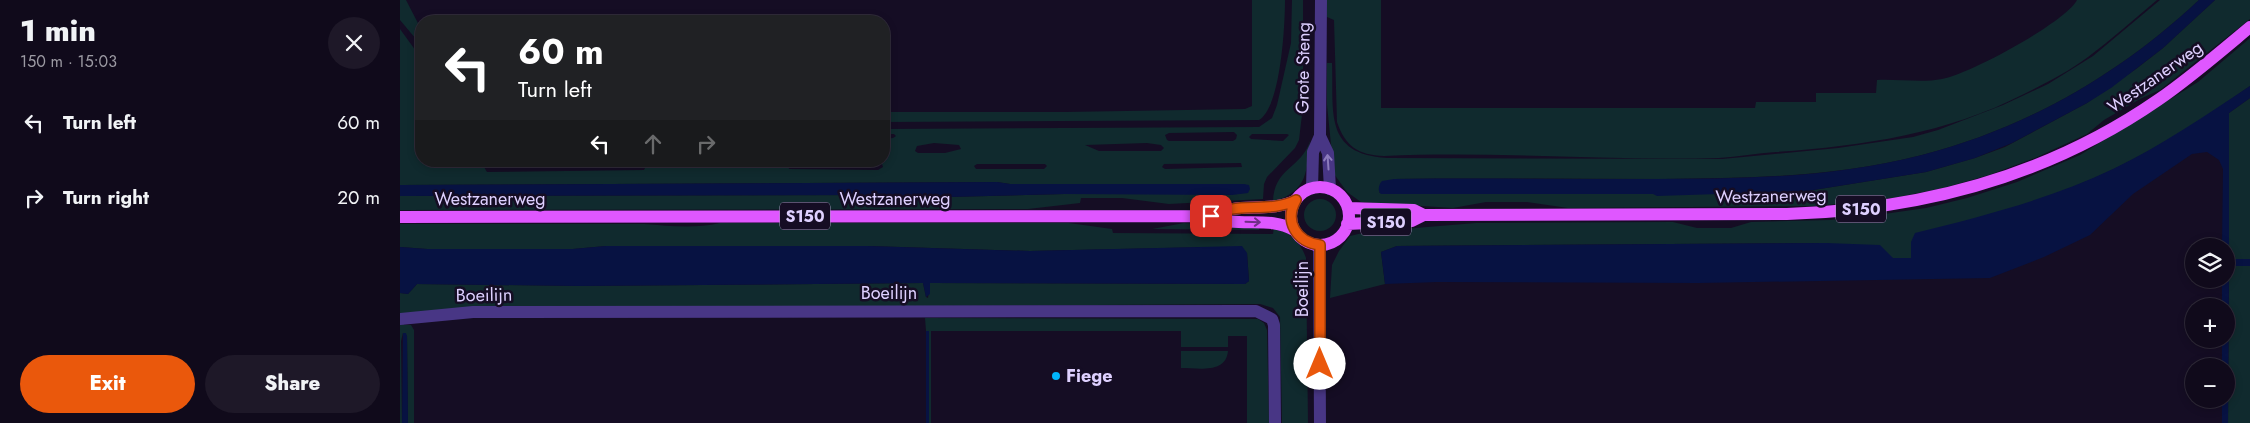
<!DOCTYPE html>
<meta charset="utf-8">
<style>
:root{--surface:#100a1b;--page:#1e1828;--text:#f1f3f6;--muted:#9c9aa3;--line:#302b3a;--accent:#ea580c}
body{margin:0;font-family:Jost,sans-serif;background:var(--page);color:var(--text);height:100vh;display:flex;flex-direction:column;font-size:19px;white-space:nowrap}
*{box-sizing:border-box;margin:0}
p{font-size:16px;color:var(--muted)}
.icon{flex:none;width:28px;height:28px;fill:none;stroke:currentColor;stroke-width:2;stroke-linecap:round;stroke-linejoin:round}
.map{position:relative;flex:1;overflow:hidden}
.panel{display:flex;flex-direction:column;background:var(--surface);width:400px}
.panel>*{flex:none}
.top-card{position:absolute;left:15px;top:15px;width:475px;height:152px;border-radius:20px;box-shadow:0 2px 8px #0003,0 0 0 1px var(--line);background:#202124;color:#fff;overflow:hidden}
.buttons{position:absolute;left:1785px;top:238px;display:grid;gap:10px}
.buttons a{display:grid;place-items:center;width:50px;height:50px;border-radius:50%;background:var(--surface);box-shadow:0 2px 8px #0003,0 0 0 1px var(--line);font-size:25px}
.pin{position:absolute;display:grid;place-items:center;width:42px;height:42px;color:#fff;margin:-21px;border-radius:10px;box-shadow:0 2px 8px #0006}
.me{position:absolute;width:55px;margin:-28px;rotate:0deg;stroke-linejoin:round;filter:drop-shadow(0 0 4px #0008)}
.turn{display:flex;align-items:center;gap:18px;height:105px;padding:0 20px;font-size:22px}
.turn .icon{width:65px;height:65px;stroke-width:2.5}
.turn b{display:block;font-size:35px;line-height:42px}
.lanes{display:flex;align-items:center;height:48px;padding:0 20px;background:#0003;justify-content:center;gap:25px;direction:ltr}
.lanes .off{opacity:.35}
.round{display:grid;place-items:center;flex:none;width:52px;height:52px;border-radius:26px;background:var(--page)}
.head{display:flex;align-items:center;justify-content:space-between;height:85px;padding:0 20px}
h1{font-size:30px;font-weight:800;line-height:38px}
.button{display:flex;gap:10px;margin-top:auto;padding:10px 20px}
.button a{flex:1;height:58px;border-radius:30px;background:var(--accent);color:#fff;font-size:20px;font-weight:800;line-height:58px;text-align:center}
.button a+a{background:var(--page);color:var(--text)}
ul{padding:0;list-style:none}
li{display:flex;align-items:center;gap:15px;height:75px;padding:0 20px}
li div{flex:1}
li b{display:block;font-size:19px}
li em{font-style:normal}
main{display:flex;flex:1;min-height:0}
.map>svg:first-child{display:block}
.green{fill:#102a2e;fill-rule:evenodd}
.water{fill:#071242}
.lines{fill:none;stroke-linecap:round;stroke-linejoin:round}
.minor{stroke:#483685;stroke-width:12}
.major{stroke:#df57ff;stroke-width:12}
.oneway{stroke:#8c7bbc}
.oneway2{stroke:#702e87}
.route-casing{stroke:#983908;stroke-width:12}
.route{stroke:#ea580c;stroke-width:9}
.poi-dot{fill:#00b4fb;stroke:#150d24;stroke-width:2}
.labels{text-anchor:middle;stroke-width:5;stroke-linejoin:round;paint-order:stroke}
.shield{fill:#150d24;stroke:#a296bd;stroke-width:1}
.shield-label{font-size:16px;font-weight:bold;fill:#ded0ff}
.street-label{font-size:18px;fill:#ded0ff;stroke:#150d24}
.poi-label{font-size:18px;font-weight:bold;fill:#ded0ff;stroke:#150d24;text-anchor:start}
</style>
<main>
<section class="panel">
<div class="head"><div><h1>1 min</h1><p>150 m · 15:03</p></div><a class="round"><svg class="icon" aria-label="close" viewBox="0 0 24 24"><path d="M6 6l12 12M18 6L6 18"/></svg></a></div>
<ul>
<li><svg class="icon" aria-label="left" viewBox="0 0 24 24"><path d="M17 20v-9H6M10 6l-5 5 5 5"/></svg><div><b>Turn left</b></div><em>60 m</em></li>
<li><svg class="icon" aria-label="right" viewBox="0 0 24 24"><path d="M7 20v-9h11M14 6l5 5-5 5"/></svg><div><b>Turn right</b></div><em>20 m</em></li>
</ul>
<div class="button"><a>Exit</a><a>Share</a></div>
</section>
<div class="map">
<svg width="1850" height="423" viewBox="0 0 1850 423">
<rect width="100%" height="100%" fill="#150d24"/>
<path class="green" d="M0 0H6L21 29V45L0 20Z
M852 0H885C885 25 881 107 859 120L484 122V112H665L845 109 852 106Z
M892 0H903V106L899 140 895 148 867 177 864 184 863 199 769 204 722 198H681L680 203 628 209 0 210V196L477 195 508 198 664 194 848 193 844 184H610L597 182 0 185V29L21 58V161H395L388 163 389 169 478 170 483 167 482 164 397 161H484V139L493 138 496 136 494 134H484V129L859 127 872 118 877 105 891 43ZM834 132 837 135 836 139 833 141H769L767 140 765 135 769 133ZM852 134H887L889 135 883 141 851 139 849 137ZM534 143 559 145 561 149 545 153H518L515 151 517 146ZM747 143 761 145 764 148 761 151H699L685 145ZM241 162 246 166 244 170 87 172 84 167 87 164ZM841 163 842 167 765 169 762 167 764 164ZM577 164H645L647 166 644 169H576L574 166Z
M927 0H981V108H1355L1356 102H1416V93H1476L1477 80C1497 79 1523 83 1542 79 1568 75 1666 22 1677 0H1757C1734 19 1712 39 1688 57 1668 72 1646 83 1624 94 1546 134 1462 146 1376 152 1357 153 1338 157 1319 158 1207 161 1095 151 984 156 958 155 945 146 937 122L934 20 927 17Z
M1760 0H1799C1720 74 1627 128 1522 155 1438 177 1350 178 1264 179 1174 179 1084 178 994 179L979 193 1345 194 1407 191 1526 172 1575 158 1605 147 1687 103 1736 69 1763 48 1815 0H1850V19L1760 90 1740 99 1704 120 1687 134 1635 158 1589 175 1543 188 1493 198 1417 206 1168 208 1127 202H1086L1053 208 961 202 947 192 934 174 927 105V63H932C934 111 923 154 987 158L1322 159 1438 148 1513 137 1538 130 1603 105 1648 84 1693 56Z
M1850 38V86C1807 116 1762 146 1714 169 1649 200 1579 219 1511 242V258H1493L1426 243 997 246 981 252 985 284 930 298 932 265 939 251 950 236 967 232 1076 223 1273 222 1297 228H1331L1351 222 1430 220 1477 215 1526 208 1567 198 1617 182 1680 155 1798 82Z
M1850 98V259H1829V113Z
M910 141C906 172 909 190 873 202 874 167 901 169 910 141Z
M904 215a16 16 0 1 1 32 0a16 16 0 1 1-32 0Z
M320 223H669L712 229 713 233 873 234 874 227C889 232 901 242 906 258L908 423H882L880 317 873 308 860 304 530 306 0 313V293L8 294 17 284 179 286 523 283 526 297 528 298 530 283 845 284 849 281 847 253 810 247 630 251 468 246H206L173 249H27L0 247V224H244C270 226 294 229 320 223Z
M784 223 859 227V230L752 229Z
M1829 266H1850V423H1828Z
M525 318 858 319 864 323 867 330 869 423H847V336H828V347H781V331H531V423H529V332L526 331Z
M0 322H4V325H11L14 330V423H8L7 336 3 333 1 341 2 423H0Z
M781 351H828C826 374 798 368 781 368Z"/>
<path class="water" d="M1799 0H1815L1763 48 1711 88 1687 103 1612 143 1575 158 1526 172 1407 191 1257 196 1253 194H981C977 191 979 184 982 181L994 179C1080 178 1165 179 1251 179 1341 179 1434 178 1522 155 1627 128 1720 74 1799 0Z
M1850 86V98L1829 113V259H1850V266H1829L1828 423H1822V399H1826V366H1822V339H1826V306H1822V279H1826V246H1822L1823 169 1819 160 1807 152 1792 154 1733 194 1690 235 1644 257 1590 278 1298 283 1037 282 985 284 981 252 997 246 1426 243 1480 245 1493 258H1511V242L1515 233C1583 216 1650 199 1713 169 1761 146 1806 115 1850 86Z
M597 182 610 184H844L849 185 850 189 848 193 832 195 664 194 508 198 477 195 0 196V185Z
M206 246H468L630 251 842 246 847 253 849 281 845 284 530 283V294L526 297 523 283 179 286 17 284 8 294 0 293V247L27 249H173Z
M526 331H529V423H526Z
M3 333H6L7 336 8 423H2Z"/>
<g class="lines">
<path class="minor" d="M920 136 928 153 930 189
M912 188 913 152 920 136 921 0
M919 245 920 423
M0 319 73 312 856 311 872 319 874 325 875 423"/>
<path class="major" d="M891 216a29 29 0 1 1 58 0a29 29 0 1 1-58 0Z
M948 208 1014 210 1024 215 1387 214C1520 210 1648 176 1758 100 1790 78 1820 52 1850 27
M811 216C837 201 869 214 896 200
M0 217 811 216C836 229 869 215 894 230
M947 224 1012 221 1024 215"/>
</g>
<defs><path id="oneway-shaft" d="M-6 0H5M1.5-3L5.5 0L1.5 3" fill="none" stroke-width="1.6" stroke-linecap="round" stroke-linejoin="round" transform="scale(1.25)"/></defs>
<use class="oneway" href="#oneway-shaft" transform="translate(928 162) rotate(-94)"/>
<use class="oneway2" href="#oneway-shaft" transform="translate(853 222) rotate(2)"/>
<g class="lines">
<g class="route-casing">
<path id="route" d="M811 216C837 201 869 214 896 200 884 221 896 242 920 245V364"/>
</g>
<use href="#route" class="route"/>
</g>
<circle class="poi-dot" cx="656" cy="376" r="5"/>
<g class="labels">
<g class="shield">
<rect x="1436" y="195.5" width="50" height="27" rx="4"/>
<rect x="380" y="202.5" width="50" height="27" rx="4"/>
<rect x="961" y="208.5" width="50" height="27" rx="4"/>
</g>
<g class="shield-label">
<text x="1461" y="215">S150</text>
<text x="405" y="222">S150</text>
<text x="986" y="228">S150</text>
</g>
<g class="street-label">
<text transform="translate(903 68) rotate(-89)" y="6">Grote Steng</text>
<text transform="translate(1755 77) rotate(-35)" y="6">Westzanerweg</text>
<text transform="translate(1371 196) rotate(-1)" y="6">Westzanerweg</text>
<text x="90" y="205">Westzanerweg</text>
<text x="495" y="205">Westzanerweg</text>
<text transform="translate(902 289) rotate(-90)" y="6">Boeilijn</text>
<text x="489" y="299">Boeilijn</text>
<text transform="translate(84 295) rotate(-1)" y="6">Boeilijn</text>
</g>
<g class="poi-label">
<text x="666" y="382">Fiege</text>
</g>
</g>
</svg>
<div class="buttons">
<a><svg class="icon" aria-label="layers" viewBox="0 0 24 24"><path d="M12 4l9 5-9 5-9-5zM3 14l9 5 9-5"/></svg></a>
<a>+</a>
<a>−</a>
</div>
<div class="pin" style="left:811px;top:216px;background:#d93025"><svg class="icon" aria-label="arrive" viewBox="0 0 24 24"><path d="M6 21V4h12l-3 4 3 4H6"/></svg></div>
<svg class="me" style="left:920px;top:364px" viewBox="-20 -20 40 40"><circle r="19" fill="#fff"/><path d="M0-13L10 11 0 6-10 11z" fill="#ea580c"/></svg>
<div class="top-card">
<div class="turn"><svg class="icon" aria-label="left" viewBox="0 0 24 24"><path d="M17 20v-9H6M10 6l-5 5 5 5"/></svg><div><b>60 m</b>Turn left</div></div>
<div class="lanes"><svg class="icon" aria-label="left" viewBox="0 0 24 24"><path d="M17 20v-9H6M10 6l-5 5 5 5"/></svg><svg class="icon off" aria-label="ahead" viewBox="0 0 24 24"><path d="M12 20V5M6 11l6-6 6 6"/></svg><svg class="icon off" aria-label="right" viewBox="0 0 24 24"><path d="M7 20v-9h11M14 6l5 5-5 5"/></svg></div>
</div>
</div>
</main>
